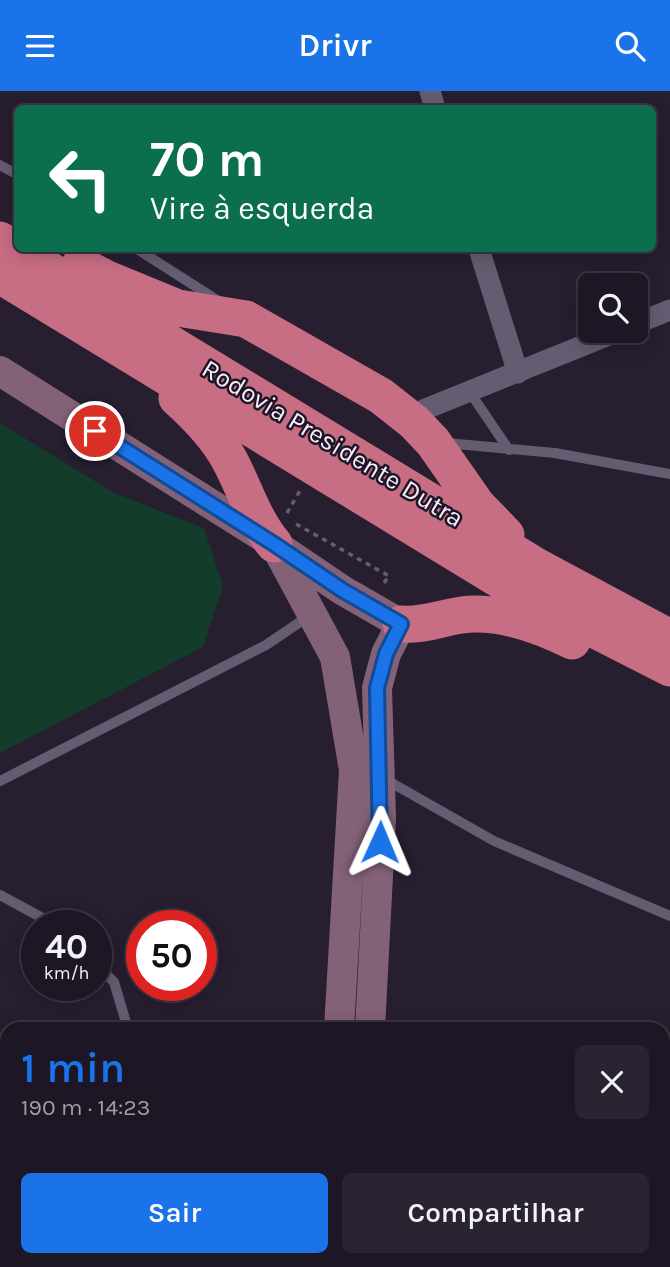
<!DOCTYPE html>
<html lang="pt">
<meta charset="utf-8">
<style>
:root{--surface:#1d1624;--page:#2a2331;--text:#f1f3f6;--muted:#a09fa6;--line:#3b3541;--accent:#1a73e8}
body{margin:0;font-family:Karla,sans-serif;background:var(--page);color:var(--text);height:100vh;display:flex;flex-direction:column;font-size:26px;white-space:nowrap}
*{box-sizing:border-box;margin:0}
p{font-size:23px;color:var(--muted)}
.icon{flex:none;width:38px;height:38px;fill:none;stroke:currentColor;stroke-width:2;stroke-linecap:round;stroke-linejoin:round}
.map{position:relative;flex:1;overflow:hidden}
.panel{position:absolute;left:0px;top:931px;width:670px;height:245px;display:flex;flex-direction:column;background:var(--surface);border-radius:21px 21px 0 0;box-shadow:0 4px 18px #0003,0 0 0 2px var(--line)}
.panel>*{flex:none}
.guide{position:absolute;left:14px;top:14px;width:642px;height:147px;border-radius:10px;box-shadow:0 4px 18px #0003,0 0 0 2px var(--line);background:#0b6e4f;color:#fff;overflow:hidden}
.tools{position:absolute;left:578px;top:182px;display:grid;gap:14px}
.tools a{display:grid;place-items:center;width:70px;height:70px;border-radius:10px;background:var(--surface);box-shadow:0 4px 18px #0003,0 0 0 2px var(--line);font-size:35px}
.speed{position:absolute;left:21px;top:819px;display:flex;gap:14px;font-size:35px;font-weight:700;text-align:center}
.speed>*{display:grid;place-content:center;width:91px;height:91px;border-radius:50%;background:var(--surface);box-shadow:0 4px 18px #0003,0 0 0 2px var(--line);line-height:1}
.speed small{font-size:18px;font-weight:400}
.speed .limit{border:10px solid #d22;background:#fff;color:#111}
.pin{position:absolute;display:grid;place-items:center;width:60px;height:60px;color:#fff;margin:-30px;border:4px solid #fff;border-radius:50%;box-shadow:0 2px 7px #0007}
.me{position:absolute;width:77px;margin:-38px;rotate:1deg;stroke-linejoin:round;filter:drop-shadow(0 0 5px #0008)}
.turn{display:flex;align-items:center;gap:24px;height:147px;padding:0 21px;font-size:32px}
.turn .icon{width:91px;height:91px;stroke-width:2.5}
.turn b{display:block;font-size:49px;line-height:60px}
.round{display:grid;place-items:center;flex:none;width:74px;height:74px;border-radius:10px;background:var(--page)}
.summary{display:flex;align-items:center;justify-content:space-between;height:119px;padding:0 21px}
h1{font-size:42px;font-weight:600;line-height:52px;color:var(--accent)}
.button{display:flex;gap:14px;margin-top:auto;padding:14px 21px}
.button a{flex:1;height:80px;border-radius:10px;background:var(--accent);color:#fff;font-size:28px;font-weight:600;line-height:80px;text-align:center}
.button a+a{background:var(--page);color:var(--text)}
header{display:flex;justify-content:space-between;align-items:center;height:91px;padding:0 21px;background:var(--accent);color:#fff;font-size:32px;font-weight:600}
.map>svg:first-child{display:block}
.green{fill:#133c2b}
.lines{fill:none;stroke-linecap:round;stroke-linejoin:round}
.path{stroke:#665e6e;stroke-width:3.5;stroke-dasharray:5 5;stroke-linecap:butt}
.lane{stroke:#665c71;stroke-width:10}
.street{stroke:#665c71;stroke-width:21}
.secondary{stroke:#836177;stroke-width:30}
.highway{stroke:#c76d84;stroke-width:37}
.route-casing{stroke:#114b97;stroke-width:18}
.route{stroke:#1a73e8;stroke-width:12}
.labels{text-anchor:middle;stroke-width:5;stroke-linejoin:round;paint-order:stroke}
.street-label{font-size:26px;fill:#f5effb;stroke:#1e1526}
</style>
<header><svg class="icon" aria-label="menu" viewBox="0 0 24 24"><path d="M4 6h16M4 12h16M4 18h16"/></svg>Drivr<svg class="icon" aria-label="search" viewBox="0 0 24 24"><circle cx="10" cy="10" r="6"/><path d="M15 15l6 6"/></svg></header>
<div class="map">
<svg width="670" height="1176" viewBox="0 0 670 1176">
<rect width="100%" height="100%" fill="#271e30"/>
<path class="green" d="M0 332 114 402 204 437 223 495 203 556 0 662Z"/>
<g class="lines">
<path class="path" d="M287 422 301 398
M296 433 389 485 384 492 381 490"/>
<path class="lane" d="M0 74 18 84
M137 158 220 211
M469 300 509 359
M446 352 555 362 670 383
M383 687 494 750 670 825
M0 690 266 554 309 525
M0 804 57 835
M96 873 114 891 128 938
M0 1154 7 1150"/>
<path class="street" d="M430 0 435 18
M479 158 518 282
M635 233 670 219
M414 331 423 319 619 240"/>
<path class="secondary" d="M0 280 274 453 342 499 401 533 386 563 377 597 381 727 370 938
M277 458 335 566 354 679 339 938
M325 1176V1169
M355 1176 356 1169"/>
<path class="highway" d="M0 149 536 475 670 547
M80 174 105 187 178 217 246 228 381 305 414 331 433 351 477 414 506 444
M0 184 513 497 670 577
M177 307C197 325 217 345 230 370 245 398 253 428 274 453
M401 533C428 535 446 524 472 523 506 522 542 535 572 550"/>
</g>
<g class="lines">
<g class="route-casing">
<path id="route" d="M95 340 274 453 342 499 401 533 386 563 377 597 380 751"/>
</g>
<use href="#route" class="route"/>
</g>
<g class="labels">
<g class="street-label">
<text transform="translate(333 352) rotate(31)" y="9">Rodovia Presidente Dutra</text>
</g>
</g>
</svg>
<div class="tools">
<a><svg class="icon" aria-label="search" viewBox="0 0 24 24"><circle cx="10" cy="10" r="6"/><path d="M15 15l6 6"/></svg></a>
</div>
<div class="speed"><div>40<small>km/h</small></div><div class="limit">50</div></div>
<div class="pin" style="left:95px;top:340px;background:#d93025"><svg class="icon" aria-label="arrive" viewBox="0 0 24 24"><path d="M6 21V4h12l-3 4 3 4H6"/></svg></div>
<svg class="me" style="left:380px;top:751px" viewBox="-20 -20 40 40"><path d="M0-17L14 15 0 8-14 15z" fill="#1a73e8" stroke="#fff" stroke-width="4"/></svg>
<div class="guide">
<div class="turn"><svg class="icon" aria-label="left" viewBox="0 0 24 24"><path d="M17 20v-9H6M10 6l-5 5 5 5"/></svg><div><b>70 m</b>Vire à esquerda</div></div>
</div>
<section class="panel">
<div class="summary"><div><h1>1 min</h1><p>190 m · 14:23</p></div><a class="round"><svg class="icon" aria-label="close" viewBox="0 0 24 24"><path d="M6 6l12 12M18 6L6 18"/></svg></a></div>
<div class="button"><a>Sair</a><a>Compartilhar</a></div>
</section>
</div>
